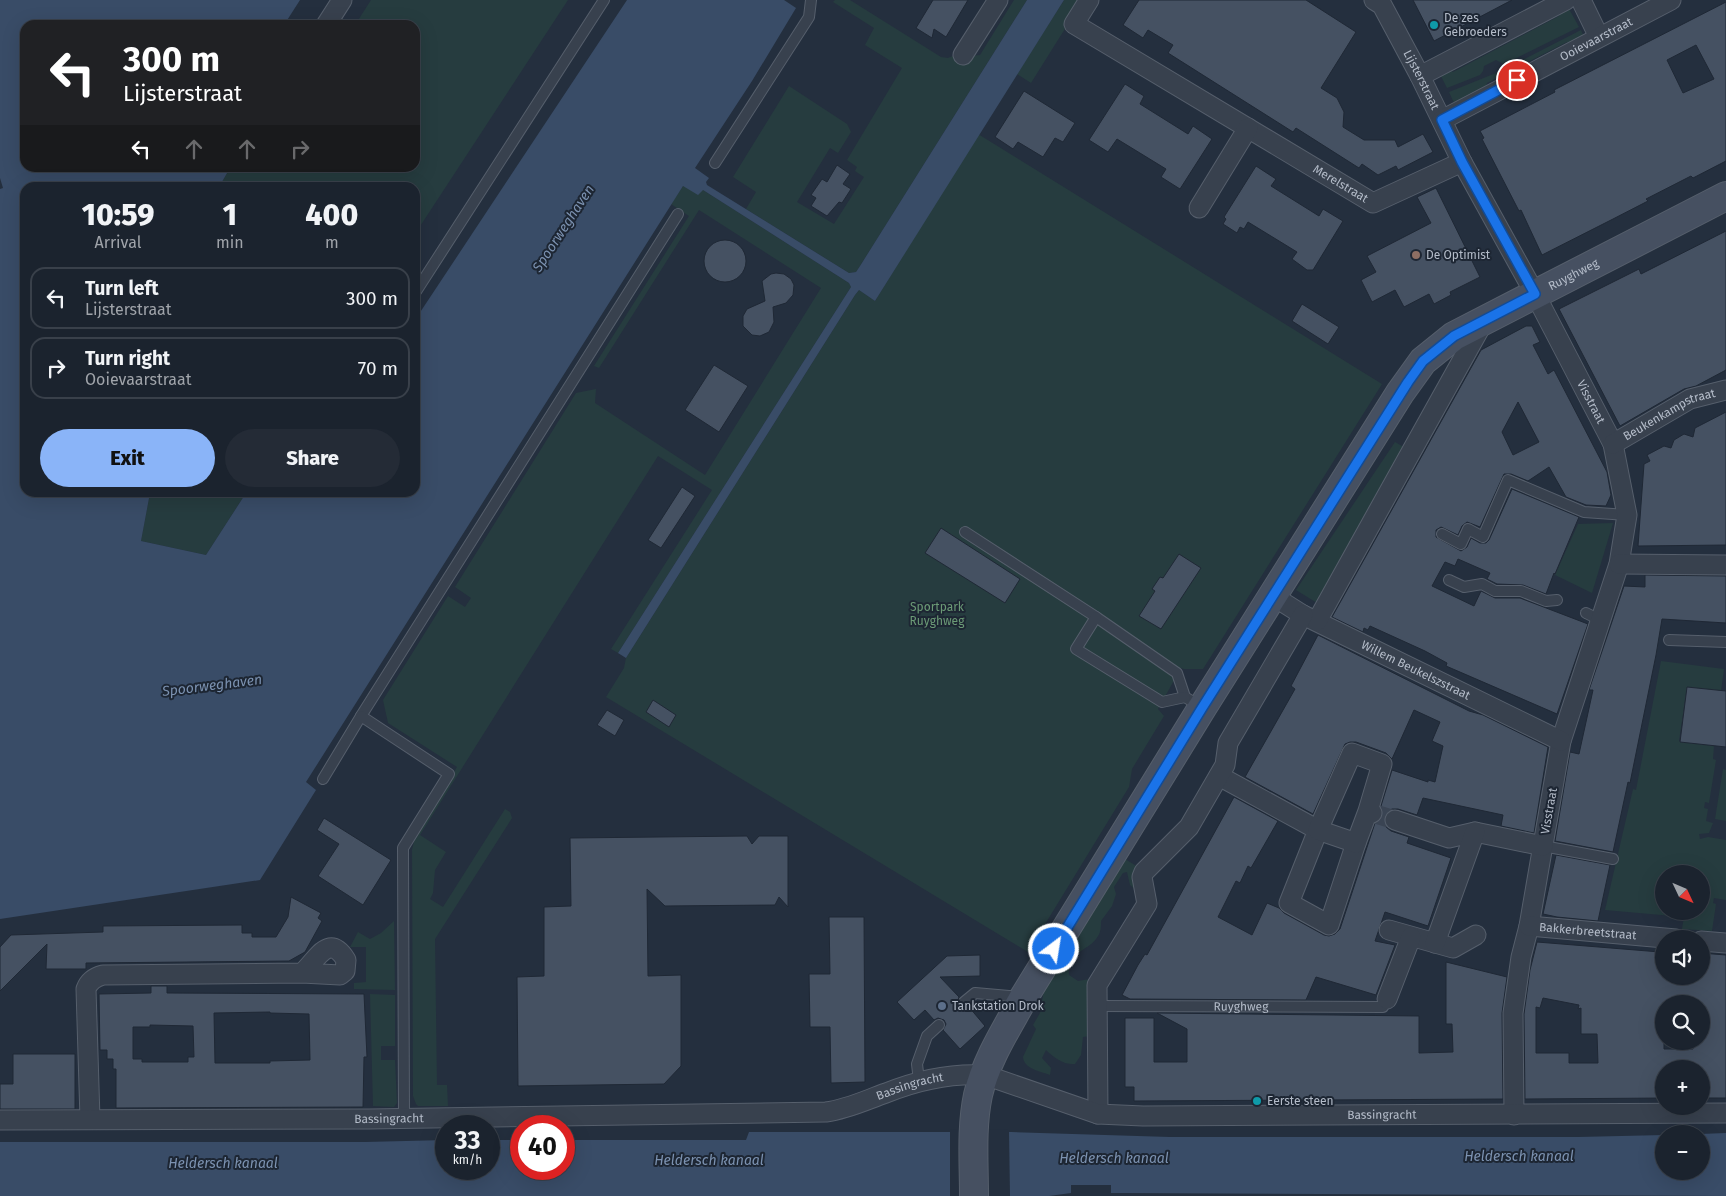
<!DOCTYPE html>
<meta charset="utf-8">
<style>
:root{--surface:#1b232e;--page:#242b36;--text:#f1f3f6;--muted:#a0a4aa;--line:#39404a;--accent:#8ab4f8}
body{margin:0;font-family:"Fira Sans",sans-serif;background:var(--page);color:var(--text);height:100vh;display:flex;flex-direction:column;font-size:19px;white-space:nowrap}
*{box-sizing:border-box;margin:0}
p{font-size:16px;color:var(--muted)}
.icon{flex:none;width:28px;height:28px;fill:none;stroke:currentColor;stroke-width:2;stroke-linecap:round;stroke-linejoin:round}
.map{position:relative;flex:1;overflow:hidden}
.details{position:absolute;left:20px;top:182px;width:400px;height:315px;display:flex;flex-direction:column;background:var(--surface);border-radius:15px;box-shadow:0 5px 20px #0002,0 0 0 1px var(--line)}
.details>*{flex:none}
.hud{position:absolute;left:20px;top:20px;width:400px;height:152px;border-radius:15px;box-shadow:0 5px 20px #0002,0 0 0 1px var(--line);background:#202124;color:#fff;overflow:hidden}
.needle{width:32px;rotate:134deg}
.controls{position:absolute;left:1655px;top:865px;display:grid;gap:10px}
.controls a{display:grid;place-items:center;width:55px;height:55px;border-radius:50%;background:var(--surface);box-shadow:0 5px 20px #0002,0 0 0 1px var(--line);font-size:25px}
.speed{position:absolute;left:435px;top:1115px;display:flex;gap:10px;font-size:25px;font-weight:700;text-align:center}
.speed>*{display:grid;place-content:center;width:65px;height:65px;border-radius:50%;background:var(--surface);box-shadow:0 5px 20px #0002,0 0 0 1px var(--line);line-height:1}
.speed small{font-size:12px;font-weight:400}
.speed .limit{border:8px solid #d22;background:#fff;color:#111}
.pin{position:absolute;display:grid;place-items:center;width:42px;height:42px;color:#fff;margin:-21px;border:2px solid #fff;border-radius:50%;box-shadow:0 1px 5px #0007}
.me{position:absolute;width:55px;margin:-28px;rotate:31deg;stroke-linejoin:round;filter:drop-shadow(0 0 4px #0008)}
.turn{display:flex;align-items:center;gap:18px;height:105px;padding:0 20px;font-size:22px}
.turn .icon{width:65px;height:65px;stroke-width:2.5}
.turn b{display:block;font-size:35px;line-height:42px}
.lanes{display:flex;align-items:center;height:48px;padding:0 20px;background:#0003;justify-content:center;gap:25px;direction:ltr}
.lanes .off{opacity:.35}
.eta{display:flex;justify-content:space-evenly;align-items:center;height:85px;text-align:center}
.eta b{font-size:30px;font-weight:800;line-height:35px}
.primary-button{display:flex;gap:10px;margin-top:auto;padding:10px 20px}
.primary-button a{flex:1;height:58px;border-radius:30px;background:var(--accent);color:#111;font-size:20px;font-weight:800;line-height:58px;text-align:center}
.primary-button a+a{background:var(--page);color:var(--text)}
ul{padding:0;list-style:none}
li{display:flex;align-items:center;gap:15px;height:62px;margin:0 10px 8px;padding:0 10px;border:2px solid var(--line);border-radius:15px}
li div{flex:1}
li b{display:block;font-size:19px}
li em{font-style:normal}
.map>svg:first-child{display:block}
.green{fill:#263c3f;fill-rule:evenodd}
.water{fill:#394c67}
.pier{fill:#242f3e}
.building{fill:#455162;stroke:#1f2835;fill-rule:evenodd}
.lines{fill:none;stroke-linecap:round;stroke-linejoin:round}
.street-tunnel{stroke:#3a4453;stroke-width:19;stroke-dasharray:19 9;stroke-linecap:butt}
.lane-casing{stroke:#565f6c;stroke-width:12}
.street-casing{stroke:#565f6c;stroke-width:21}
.secondary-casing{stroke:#565f6c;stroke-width:30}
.lane{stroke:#38414e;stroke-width:10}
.street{stroke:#38414e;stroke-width:19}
.secondary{stroke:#465061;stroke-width:28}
.route-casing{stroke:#114b97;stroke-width:12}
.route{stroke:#1a73e8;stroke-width:9}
.culture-dot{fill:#0f9aa8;stroke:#1d2633;stroke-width:2}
.education-dot{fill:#8d6e63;stroke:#1d2633;stroke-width:2}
.service-dot{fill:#5c6f8a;stroke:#1d2633;stroke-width:2}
.labels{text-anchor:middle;stroke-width:4;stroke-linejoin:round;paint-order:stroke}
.poi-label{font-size:12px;fill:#b4bcc9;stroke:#1d2633;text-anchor:start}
.street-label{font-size:12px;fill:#b4bcc9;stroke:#1d2633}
.park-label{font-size:12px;fill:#6b9a76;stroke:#1d2633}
.water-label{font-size:14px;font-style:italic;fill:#7c92b1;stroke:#1d2633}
</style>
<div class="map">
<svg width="1726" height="1196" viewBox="0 0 1726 1196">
<rect width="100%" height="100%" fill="#242f3e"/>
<path class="green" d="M371 0H568L415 234V188L219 187 230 168H415V25H355Z
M835 0H850L941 57 948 58 957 54 971 56 980 55 1014 0H1027L860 266 856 272 849 273 746 209 756 192 733 177 789 86 847 124 851 132 838 153 830 148 797 202 834 224 864 177 855 171 857 167 847 160 902 68 865 45 874 28 833 2Z
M1064 0H1083L1031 83 1017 74Z
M1568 7 1579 27 1504 64 1496 60 1484 66 1483 71 1480 75 1447 88 1440 74 1446 68 1453 72 1559 16 1561 8Z
M1581 30 1584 37 1575 45 1567 42 1487 83 1485 91 1457 104 1454 103 1449 92 1501 71Z
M978 134 1382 384 1203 669H1184L1181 668 1158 709 1164 716 1132 769 1129 787 1028 952 606 697 624 668 626 658 855 295 859 290 875 301Z
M683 186 703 190 849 283 851 287 618 653 611 649 712 490 658 456 420 835 446 852 435 870 433 893 430 899 443 907 505 809 510 812 512 818 435 939 437 1085H447L448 1106H418L416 1104 413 1096 412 850 414 841 422 828 420 827 457 767 388 723 383 700 448 596 465 607 471 598 455 587 576 393 596 389 595 403 705 475 821 288 699 210 599 368 594 366 689 216 671 204Z
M1395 442 1409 450 1322 606 1296 590Z
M150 493H246L206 555 141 541Z
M1613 523 1592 593 1555 575 1578 524Z
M1661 661 1724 669 1721 691 1687 687 1679 741 1714 746 1713 759 1716 760 1709 803 1705 802 1704 808 1708 809 1706 821 1713 823 1709 833 1699 834 1700 839 1708 837 1726 840V900L1714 898 1713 903 1716 904 1712 931 1682 929 1684 917 1605 910 1633 789 1636 790ZM1664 874H1701V911H1664Z
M1723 769 1726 770V821L1715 819Z
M1125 859 1138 867 1137 891 1130 885 1127 872 1123 873 1114 887 1116 894 1112 906 1101 921C1101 926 1101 932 1098 936 1089 952 1067 950 1069 975L1078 981 1090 979V1036L1083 1037 1081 1055 1075 1064C1064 1065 1054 1058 1046 1050L1042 1058 1051 1068 1050 1075C1040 1071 1024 1069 1023 1057L1036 1029 1033 1025 1040 1013 1044 990Z
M394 921 395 990 354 989V983L366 982V947H350L358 932 370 939 381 933Z
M370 994 395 995V1046H381V1060H395L397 1103 394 1107 373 1106Z"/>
<path class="water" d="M0 0H300L284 25H25V168H230L219 187 25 188V492L150 493 141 541 206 555 246 493 415 492V320L627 0H784L796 8 752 81 695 168 709 178 706 182 707 185 849 273 856 272 860 266 1027 0H1064L875 301 859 290 855 295 626 658 618 653 851 287 849 283 703 190 698 195 683 186 306 782 316 790 260 880 0 919V189L3 188 0 178Z
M749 1132H1011L1170 1137H1578L1664 1135V1171H1701V1134H1700L1726 1133V1196L1122 1193H1111V1185H1071V1193L1049 1196H0V1142H365L446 1140V1169H489V1140H521V1169H564V1140H746Z"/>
<path class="pier" d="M950 1129 1009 1130 1010 1196H950Z"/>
<path class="building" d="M933 0H968L946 37 934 29 932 38 916 28Z
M1139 0H1306L1356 32 1321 88 1337 98 1344 112 1343 127 1364 140H1395L1398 147 1423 134 1433 152 1398 170 1396 166 1378 175 1362 164 1359 168 1296 128 1293 132 1168 53 1173 45 1148 30 1143 38 1123 25Z
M1413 0H1512L1434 41Z
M1726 2V161L1693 178 1691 176 1646 199 1648 201 1613 219 1542 255 1521 210 1519 211 1482 139 1484 138 1480 131 1555 92 1554 90ZM1696 45 1714 79 1683 93 1667 60Z
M1125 84 1144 96 1140 104 1188 134 1193 126 1212 139 1180 189 1161 177 1166 169 1117 139 1108 152 1089 140Z
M1024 91 1075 123 1063 142 1055 138 1043 157 1018 142 1013 149 995 137Z
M837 165 850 174 843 184 851 189 842 203 839 202 827 216 811 206 816 198 811 195 822 179 827 182Z
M1256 166 1276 179 1271 186 1319 216 1323 209 1343 221 1313 270H1307L1292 259 1297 252 1248 222 1244 229 1240 227 1237 233 1223 224 1226 219 1224 217Z
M1436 188 1480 277 1450 292 1451 295 1434 304 1429 294 1404 307 1395 290 1372 302 1361 280 1376 272 1367 256 1431 223 1417 197Z
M1726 231V370L1696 386 1684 389 1620 426 1559 309 1639 269 1641 274Z
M704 261a21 21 0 1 1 42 0a21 21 0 1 1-42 0Z
M776 273 784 274 791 279 794 285 793 295 786 303 773 307 774 322 769 332 760 336 752 335 743 326V316L747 309 765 301 762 281 771 274Z
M1302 304 1339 327 1328 344 1292 321Z
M1526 326H1532L1540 342 1533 345 1548 374 1554 370 1607 472 1611 495 1606 506 1586 505 1566 497 1549 467 1528 481 1511 474H1504L1480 527 1467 522 1462 526 1458 535 1441 527 1436 530V537L1461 551 1467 547 1471 538 1480 543H1486L1489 540 1512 489 1579 517 1555 574 1554 573 1546 594 1523 585 1497 584 1487 579 1490 573 1458 559 1455 566 1445 562 1432 586 1474 606 1481 591 1495 598H1520L1588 624 1557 714 1446 666 1447 663 1425 651 1370 626 1368 630 1364 628 1363 632 1332 617 1481 350ZM1518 402 1539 442 1513 455 1502 432Z
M714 365 748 386 719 432 685 410Z
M1726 412V545L1638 546 1644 464 1650 461 1647 455 1664 446 1671 448 1674 440 1684 434 1693 437 1695 428Z
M682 487 695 496 661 548 648 540Z
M941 528 1020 579 1005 603 925 553Z
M1179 554 1201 568 1161 629 1139 616 1155 591 1152 589 1160 577 1163 578Z
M1645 575 1726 576V623L1662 619 1656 655 1630 783 1628 782 1613 852 1555 841 1570 752 1579 754 1593 690H1589L1624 586 1645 587Z
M1318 635 1469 711 1483 715 1548 747 1534 833 1501 826 1503 815 1423 798 1417 815 1398 809H1392L1387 812 1385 816 1384 822 1386 827 1391 831 1409 837 1407 843 1451 858 1428 926 1385 912 1375 941 1395 945 1376 995 1316 977 1306 1000 1130 999 1122 995 1138 965 1145 954 1147 955 1234 797 1278 821 1251 868 1248 866 1240 883 1236 881 1218 917 1252 935 1267 903 1279 908 1284 913 1324 935 1329 936 1335 934 1340 929 1375 823 1382 818 1383 812 1381 806 1392 770 1428 782V780L1435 782 1443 746 1432 741 1440 722 1414 710 1392 759 1386 753 1356 742H1350L1345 744 1313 814 1245 777 1295 689 1291 686Z
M1687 687 1726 691V747L1680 742Z
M653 700 676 715 669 727 646 712Z
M607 710 624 720 615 736 597 725Z
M324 818 391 860 363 905 318 876 339 844 317 830Z
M747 836 752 844 759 836H788V907L779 897 775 905 665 906 647 889 648 976 681 975V1066L664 1084 518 1086 517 977 544 976V907L571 906 570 838Z
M1556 855 1610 865 1598 921 1557 917 1543 914Z
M291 897 321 913 318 918 322 921 305 952 289 961 86 963V969H46L47 944 0 991V947L11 935 103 932V926L242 925V933H252V937H276L288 917Z
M829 917H864L865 1082 831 1083 830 1027H810L809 974H830Z
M1537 942 1660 952 1659 955 1664 956V976H1701V953L1726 955V1098H1701V1069H1664V1098L1525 1099 1524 1014 1530 970ZM1543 998 1579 1005 1578 1009 1581 1008V1034H1597L1598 1063H1569V1053H1536V1007L1540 1008ZM1664 1004H1701V1041H1694L1693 1049H1664Z
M980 955V976L940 977 959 997 957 1003 959 1007 965 1009 969 1007 985 1026 960 1049 943 1030 946 1024 944 1020 938 1018 934 1020 925 1010 914 1020 897 1002 947 956Z
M1446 962 1507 977 1502 1013 1503 1099 1134 1101V1087H1125V1018H1154V1062H1187V1029L1157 1013 1419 1016V1053L1453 1052 1452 1024H1446Z
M151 986H167V993L364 994 367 1057H364L363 1107 116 1108V1069H113V1059H107V1050H100L99 994 151 993ZM270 1012V1013L309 1014 310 1060 270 1061V1063H215L214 1013ZM150 1025 193 1026 194 1057H188V1062H142V1059H133V1027H150Z
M13 1054H75V1109H0V1084H13Z"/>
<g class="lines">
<path class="street-tunnel" d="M1372 813 1395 820"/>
<g class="lane-casing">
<g id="lane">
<path d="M715 163 809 17 811 0"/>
<path d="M415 293 604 0"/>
<path d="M965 532 1096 617 1177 673 1185 697 1201 707"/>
<path d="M1442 534 1461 544 1468 529 1483 537 1508 480 1584 512 1627 515"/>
<path d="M1449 580 1464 587 1482 584 1495 591H1521L1546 601 1557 600"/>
<path d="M1586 613 1600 620"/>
<path d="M1096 617 1076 649 1162 702 1185 697"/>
<path d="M1669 640 1726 642"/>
<path d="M361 716 678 214"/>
<path d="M323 779 361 716 449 774 403 848 404 1118"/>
<path d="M1543 846 1613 859"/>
<path d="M964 1002 975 993 1021 997"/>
<path id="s1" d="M1097 1006 1383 1007 1387 999"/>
<path d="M919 1081 917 1064 927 1036 939 1025"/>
</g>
</g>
<g class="street-casing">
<g id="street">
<path id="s2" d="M1089 0 1074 24 1373 203 1462 162"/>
<path id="s3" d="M1374 0 1382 5 1420 76 1462 162 1535 294 1613 444 1627 515 1619 564 1561 741 1529 926 1521 957 1513 1013 1514 1115"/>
<path d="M1581 0 1599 37"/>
<path d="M326 25 342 0"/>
<path d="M963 55 998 0"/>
<path d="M1420 76 1566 0"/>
<path id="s4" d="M1442 120 1671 0"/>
<path d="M1199 208 1248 128"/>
<path id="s5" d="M1613 444 1690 399 1726 390"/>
<path d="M1619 564 1726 565"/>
<path id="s6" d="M1273 596 1303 615 1561 741"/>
<path d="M1317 621 1484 321"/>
<path d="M1219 776 1318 830 1289 903 1329 925 1356 843"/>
<path d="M1368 811 1356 843 1318 830 1352 753 1382 764 1368 811 1372 813"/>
<path d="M1395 820 1449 838 1475 832 1543 846"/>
<path id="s7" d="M1529 926 1676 939"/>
<path d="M1389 930 1453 948 1476 935"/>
<path d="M1701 941 1726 943"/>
<path d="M1435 943 1475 832"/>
<path d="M1387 999 1411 937"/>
<path d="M1098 1114 1097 985 1147 904 1142 877 1144 872 1189 827 1225 765 1228 743 1303 615"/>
<path d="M90 1119 86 989C89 981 95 977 103 975L302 973 340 975 345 971 346 960C328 931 316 962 302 973"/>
<path id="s8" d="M0 1120 369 1119 826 1112C848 1109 866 1100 886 1093 918 1080 950 1073 985 1075L1098 1114 1143 1116 1726 1113"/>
</g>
</g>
<g class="secondary-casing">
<g id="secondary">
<path id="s9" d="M974 1196C974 1163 971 1128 978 1095 986 1060 1007 1028 1024 997L1202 708 1400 393 1423 361 1454 336 1726 196"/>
</g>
</g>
<use href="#lane" class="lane"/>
<use href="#street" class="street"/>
<use href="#secondary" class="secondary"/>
</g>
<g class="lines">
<g class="route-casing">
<path id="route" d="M1054 949 1202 708 1408 382 1423 361 1454 336 1535 294 1462 162 1442 120 1517 80"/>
</g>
<use href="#route" class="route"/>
</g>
<g class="culture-dot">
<circle cx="1434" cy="25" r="5"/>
<circle cx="1257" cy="1101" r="5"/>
</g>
<circle class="education-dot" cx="1416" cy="255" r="5"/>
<circle class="service-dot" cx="942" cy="1006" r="5"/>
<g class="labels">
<g class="poi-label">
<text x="1444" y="22">De zes<tspan x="1444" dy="14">Gebroeders</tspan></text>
<text x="1426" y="259">De Optimist</text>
<text x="952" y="1010">Tankstation Drok</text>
<text x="1267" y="1105">Eerste steen</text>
</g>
<g class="street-label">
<text dy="4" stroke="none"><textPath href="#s4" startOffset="174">Ooievaarstraat</textPath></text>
<text dy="4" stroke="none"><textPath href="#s3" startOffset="94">Lijsterstraat</textPath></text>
<text dy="4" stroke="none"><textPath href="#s2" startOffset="339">Merelstraat</textPath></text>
<text dy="4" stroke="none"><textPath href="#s9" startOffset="1135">Ruyghweg</textPath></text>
<text dy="4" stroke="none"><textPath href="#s3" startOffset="458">Visstraat</textPath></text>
<text dy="4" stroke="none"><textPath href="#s5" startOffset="64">Beukenkampstraat</textPath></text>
<text dy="4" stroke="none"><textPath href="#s6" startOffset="161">Willem Beukelszstraat</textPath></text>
<text transform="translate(1549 811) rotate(-80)" y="4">Visstraat</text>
<text dy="4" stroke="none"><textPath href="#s7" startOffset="59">Bakkerbreetstraat</textPath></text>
<text dy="4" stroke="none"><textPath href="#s1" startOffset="144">Ruyghweg</textPath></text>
<text dy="4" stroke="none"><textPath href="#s8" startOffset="914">Bassingracht</textPath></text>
<text dy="4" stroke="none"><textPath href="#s8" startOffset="1394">Bassingracht</textPath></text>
<text dy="4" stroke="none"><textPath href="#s8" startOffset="389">Bassingracht</textPath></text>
</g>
<g class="park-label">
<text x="937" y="611">Sportpark<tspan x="937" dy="14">Ruyghweg</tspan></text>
</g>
<g class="water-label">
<text transform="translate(563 228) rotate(-57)" y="5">Spoorweghaven</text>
<text transform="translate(212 685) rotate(-7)" y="5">Spoorweghaven</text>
<text x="1519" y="1161">Heldersch kanaal</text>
<text x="1114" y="1163">Heldersch kanaal</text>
<text x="709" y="1165">Heldersch kanaal</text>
<text x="223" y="1168">Heldersch kanaal</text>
</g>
</g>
</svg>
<div class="controls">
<a><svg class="needle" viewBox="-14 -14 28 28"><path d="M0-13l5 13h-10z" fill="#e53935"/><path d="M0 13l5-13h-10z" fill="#a0a4aa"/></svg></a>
<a><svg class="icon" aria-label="sound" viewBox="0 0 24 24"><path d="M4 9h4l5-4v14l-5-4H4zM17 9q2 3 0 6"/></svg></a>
<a><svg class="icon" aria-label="search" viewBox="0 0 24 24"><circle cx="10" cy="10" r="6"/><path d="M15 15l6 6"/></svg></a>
<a>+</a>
<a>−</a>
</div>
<div class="speed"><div>33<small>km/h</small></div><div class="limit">40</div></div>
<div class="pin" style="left:1517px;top:80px;background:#d93025"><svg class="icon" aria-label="arrive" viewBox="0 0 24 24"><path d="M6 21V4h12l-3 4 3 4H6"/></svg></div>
<svg class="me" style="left:1054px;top:949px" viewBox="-20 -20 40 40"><circle r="17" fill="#1a73e8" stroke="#fff" stroke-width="3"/><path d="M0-11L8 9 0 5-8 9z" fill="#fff"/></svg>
<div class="hud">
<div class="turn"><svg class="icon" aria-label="left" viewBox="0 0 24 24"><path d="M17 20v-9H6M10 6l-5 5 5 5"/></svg><div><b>300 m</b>Lijsterstraat</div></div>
<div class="lanes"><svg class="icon" aria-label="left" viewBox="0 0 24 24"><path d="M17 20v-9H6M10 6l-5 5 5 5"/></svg><svg class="icon off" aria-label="ahead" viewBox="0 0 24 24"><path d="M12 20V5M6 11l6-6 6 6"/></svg><svg class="icon off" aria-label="ahead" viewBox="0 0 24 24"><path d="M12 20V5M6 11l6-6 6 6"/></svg><svg class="icon off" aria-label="right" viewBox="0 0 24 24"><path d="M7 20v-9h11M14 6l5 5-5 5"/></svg></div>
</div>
<section class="details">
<div class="eta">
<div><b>10:59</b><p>Arrival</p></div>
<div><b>1</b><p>min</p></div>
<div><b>400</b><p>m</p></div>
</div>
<ul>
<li><svg class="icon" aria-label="left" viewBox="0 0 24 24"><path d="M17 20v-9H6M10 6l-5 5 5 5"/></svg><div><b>Turn left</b><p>Lijsterstraat</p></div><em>300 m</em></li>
<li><svg class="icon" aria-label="right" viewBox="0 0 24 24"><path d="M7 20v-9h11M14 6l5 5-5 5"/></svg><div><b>Turn right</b><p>Ooievaarstraat</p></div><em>70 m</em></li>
</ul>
<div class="primary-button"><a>Exit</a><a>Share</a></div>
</section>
</div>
